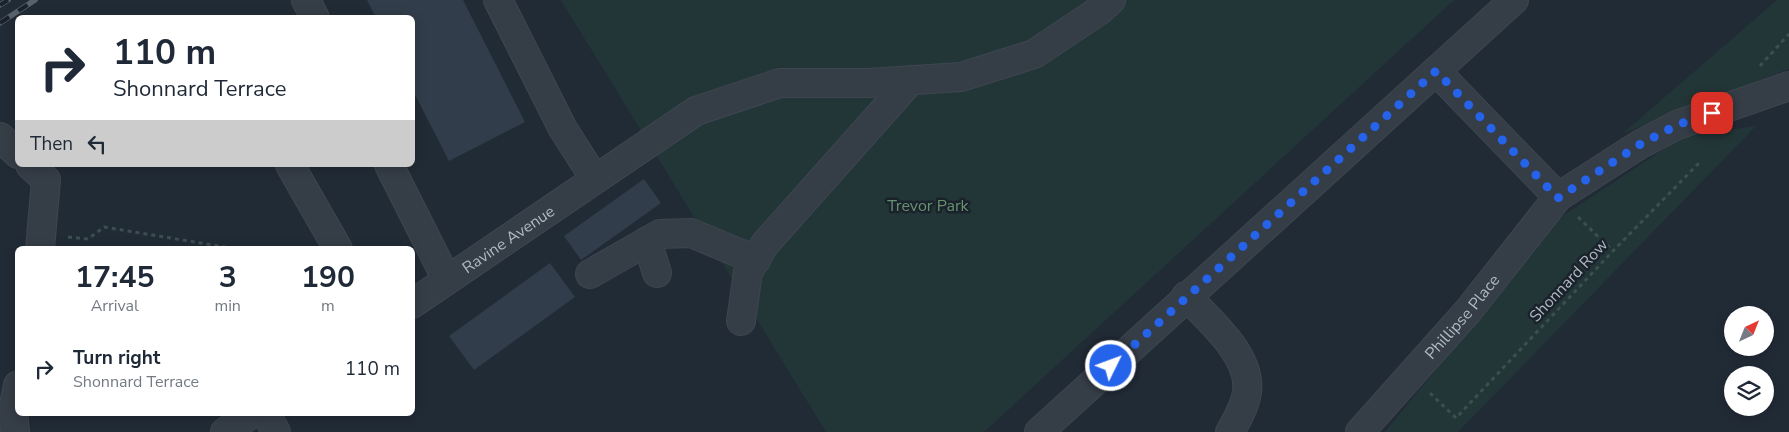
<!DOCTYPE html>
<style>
:root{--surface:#fff;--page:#f6f6f7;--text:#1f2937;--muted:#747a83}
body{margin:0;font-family:"Nunito Sans",sans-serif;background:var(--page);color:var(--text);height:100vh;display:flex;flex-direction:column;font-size:19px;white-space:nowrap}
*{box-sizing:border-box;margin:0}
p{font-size:16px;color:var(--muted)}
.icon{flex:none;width:28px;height:28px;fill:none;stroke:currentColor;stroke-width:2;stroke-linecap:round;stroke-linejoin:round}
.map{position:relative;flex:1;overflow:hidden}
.drawer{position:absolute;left:15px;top:246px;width:400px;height:170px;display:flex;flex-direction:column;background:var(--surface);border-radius:8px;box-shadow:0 2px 12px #0003}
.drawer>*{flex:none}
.top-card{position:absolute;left:15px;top:15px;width:400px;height:152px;border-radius:8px;box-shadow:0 2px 12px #0003;background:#fff;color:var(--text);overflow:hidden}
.needle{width:32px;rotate:43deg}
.tools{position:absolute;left:1724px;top:306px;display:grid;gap:10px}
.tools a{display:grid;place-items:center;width:50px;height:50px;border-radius:50%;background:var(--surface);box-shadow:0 2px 12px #0003;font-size:25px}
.pin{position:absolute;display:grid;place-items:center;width:42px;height:42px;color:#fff;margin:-21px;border-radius:10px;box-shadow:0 2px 8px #0006}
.me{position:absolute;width:55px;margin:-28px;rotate:48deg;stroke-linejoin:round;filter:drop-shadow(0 0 4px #0008)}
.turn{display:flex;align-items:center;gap:18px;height:105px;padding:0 15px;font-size:22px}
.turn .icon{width:65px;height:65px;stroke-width:2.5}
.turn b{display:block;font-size:35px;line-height:42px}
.then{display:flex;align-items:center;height:48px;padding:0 15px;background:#0003;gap:10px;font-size:19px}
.eta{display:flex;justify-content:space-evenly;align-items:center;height:85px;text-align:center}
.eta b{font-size:30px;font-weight:700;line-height:35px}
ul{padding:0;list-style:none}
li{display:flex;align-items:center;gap:15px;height:75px;padding:0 15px}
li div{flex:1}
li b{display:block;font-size:19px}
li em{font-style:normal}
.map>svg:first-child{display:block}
.green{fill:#233637}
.building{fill:#313d4a}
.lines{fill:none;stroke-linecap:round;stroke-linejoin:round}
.minor-casing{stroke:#3e4650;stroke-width:30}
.path{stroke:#3c4f50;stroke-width:3;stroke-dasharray:4 4;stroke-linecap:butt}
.minor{stroke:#353d47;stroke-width:28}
.rail-casing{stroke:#57626e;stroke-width:5.5}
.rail{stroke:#1a222b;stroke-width:4;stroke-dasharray:11;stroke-linecap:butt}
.route{stroke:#2563eb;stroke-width:9;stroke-dasharray:0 16.2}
.labels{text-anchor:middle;stroke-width:5;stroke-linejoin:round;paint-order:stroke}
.park-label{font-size:16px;fill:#68926f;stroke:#1a222b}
.street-label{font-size:16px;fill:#afb8c3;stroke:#1a222b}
</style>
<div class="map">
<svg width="1789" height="432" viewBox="0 0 1789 432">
<rect width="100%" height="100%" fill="#212b36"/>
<path class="green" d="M561 0H1454L984 432H826Z
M1777 0H1789V69L1622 134Z
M1756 126 1458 432H1385L1561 217 1684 136Z"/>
<path class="building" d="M367 0H463L525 122 449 161 412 89V18H376Z
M644 179 661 203 581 260 564 236Z
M550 263 575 297 474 370 449 336Z"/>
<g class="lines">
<g class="minor-casing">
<g id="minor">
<path d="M306 0 315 18"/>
<path d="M498 0 563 129 595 179"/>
<path d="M1436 71 1558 197"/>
<path d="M0 137 18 154"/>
<path d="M30 165 46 180 40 249"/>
<path d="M290 165 338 249"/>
<path d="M389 165 447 280"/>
<path d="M647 241 657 273"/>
<path d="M590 274 660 234 691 233 756 260"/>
<path d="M1186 296C1209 320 1252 356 1247 392 1245 406 1237 420 1230 432"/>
<path id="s1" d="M412 304 696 111 780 83H868L961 77 1034 54 1100 10 1111 0"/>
<path d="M741 321 748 272 765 244 911 80"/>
<path d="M266 414 276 432"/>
<path d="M15 432 13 410 18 385"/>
<path d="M225 432 251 414"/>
<path d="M1039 432 1514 0"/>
<path id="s2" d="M1360 432 1468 311 1558 197 1639 145 1677 125 1789 86"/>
</g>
</g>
<path class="path" d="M1760 66 1789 34
M1578 217 1613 251
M68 237 88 239 104 227 237 249
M1430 393 1456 418 1613 251 1700 162"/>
<use href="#minor" class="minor"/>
<g class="rail-casing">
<path id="rail" d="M0 5 8 0
M0 23 35 0"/>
</g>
<use href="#rail" class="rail"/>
</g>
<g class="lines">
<path class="route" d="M1111 366 1436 71 1558 198 1639 145 1677 125 1712 113"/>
</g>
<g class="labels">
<g class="park-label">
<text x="928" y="211">Trevor Park</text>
</g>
<g class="street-label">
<text dy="6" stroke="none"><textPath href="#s1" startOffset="116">Ravine Avenue</textPath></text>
<text transform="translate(1568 280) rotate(-47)" y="6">Shonnard Row</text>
<text dy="6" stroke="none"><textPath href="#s2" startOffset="154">Phillipse Place</textPath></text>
</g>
</g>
</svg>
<div class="tools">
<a><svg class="needle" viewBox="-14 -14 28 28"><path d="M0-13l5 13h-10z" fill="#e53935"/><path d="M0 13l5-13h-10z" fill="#747a83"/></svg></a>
<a><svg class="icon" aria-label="layers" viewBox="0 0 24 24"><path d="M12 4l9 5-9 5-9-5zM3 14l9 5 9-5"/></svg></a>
</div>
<div class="pin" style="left:1712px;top:113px;background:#d93025"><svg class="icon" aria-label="arrive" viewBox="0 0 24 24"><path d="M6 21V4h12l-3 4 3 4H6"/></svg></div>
<svg class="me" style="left:1111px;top:366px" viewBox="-20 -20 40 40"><circle r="17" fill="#2563eb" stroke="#fff" stroke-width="3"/><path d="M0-11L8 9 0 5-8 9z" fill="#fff"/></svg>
<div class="top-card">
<div class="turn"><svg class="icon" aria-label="right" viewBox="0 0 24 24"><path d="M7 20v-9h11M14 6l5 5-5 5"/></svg><div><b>110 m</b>Shonnard Terrace</div></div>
<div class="then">Then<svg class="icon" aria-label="left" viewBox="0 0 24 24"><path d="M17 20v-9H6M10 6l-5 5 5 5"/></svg></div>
</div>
<section class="drawer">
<div class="eta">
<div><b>17:45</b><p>Arrival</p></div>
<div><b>3</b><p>min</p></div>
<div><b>190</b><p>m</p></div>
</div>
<ul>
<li><svg class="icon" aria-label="right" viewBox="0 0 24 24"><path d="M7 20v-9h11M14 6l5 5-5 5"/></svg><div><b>Turn right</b><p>Shonnard Terrace</p></div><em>110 m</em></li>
</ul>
</section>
</div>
